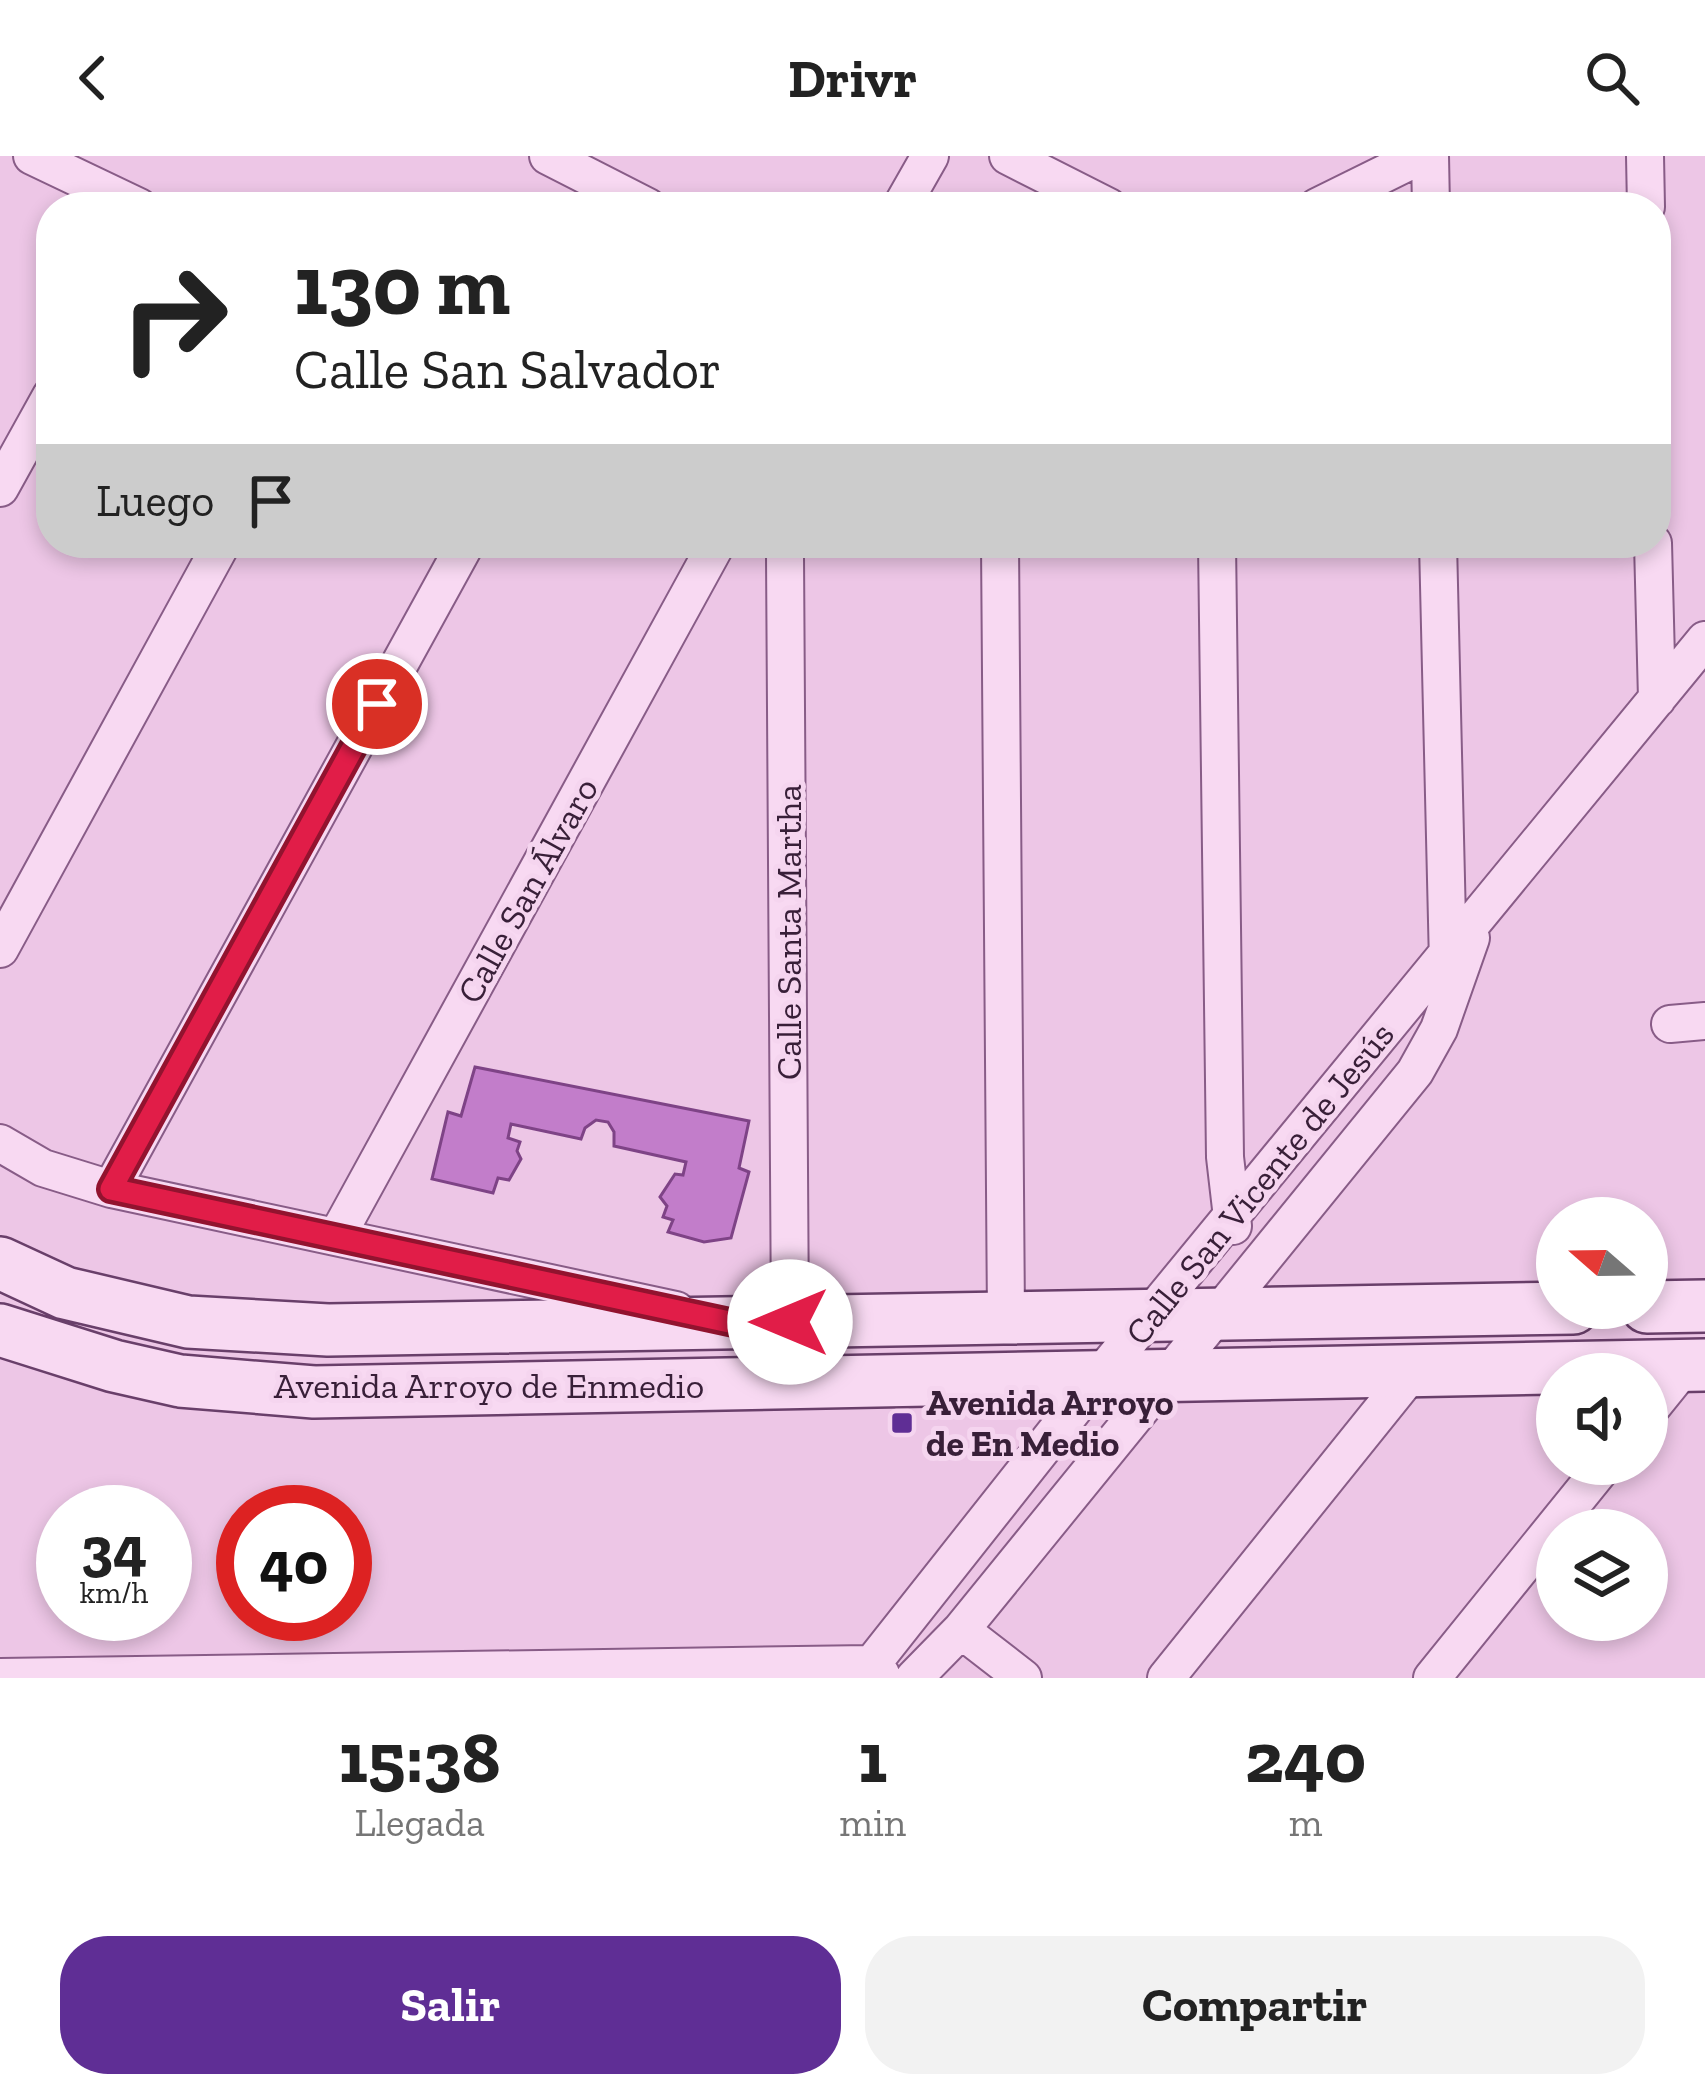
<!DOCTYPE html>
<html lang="es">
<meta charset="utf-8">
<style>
:root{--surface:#fff;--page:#f2f2f2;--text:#222;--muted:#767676;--accent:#5f2e95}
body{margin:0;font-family:"Zilla Slab",serif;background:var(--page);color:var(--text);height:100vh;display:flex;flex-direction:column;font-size:45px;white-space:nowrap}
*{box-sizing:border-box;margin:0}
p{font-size:39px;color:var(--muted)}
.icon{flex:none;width:66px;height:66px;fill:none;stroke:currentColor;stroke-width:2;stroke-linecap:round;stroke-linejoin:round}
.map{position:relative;height:1522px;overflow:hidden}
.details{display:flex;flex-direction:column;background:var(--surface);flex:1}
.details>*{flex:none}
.hud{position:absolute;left:36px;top:36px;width:1635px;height:366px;border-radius:48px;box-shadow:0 6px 18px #0003;background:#fff;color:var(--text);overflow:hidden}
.needle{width:78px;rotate:290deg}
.buttons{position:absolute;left:1536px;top:1041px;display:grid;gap:24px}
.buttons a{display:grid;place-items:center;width:132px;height:132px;border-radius:50%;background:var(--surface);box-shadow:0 6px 18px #0003;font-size:60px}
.speed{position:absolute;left:36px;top:1329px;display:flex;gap:24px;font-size:60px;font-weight:700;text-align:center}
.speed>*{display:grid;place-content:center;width:156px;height:156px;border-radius:50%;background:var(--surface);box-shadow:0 6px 18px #0003;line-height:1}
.speed small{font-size:30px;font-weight:400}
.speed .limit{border:18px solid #d22;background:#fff;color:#111}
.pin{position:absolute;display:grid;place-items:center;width:102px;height:102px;color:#fff;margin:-51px;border:6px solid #fff;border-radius:50%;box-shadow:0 3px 12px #0007}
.me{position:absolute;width:132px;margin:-66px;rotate:270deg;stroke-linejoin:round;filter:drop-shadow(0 0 9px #0008)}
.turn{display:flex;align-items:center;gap:42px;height:252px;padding:0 60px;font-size:54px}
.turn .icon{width:156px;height:156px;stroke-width:2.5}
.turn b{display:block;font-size:84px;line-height:102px}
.then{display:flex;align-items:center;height:114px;padding:0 60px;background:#0003;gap:24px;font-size:45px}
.eta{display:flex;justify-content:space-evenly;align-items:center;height:204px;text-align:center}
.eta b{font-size:72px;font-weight:700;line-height:84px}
.action{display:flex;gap:24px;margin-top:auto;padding:24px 60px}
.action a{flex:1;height:138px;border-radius:48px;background:var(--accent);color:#fff;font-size:48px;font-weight:700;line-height:138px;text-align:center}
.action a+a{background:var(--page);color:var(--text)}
header{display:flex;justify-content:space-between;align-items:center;height:156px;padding:0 60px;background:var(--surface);font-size:54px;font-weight:700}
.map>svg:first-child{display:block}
.building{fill:#c27dca;stroke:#7e4386;stroke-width:3}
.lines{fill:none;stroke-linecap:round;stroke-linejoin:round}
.street-casing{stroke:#885c87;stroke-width:40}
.secondary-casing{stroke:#693f6a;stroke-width:56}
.street{stroke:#f8d9f2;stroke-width:36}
.secondary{stroke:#f8d9f2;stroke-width:51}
.route-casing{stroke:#92132f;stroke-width:30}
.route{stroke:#e11d48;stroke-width:21}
.poi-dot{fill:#5f2e95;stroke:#f5d5ef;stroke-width:4.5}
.labels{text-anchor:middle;stroke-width:10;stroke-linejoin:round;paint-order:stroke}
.street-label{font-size:36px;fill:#381f38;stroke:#f5d5ef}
.poi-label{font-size:36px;font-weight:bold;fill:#381f38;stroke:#f5d5ef;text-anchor:start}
</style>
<header><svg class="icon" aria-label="back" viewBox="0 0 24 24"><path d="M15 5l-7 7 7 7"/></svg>Drivr<svg class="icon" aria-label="search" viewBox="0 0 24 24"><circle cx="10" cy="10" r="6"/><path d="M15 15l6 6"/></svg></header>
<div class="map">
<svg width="1705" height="1522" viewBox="0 0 1705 1522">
<rect width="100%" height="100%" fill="#edc6e6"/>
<path class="building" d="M475 911 749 965 739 1012 749 1016 731 1082 704 1086 668 1076 673 1064 663 1061 667 1050 660 1041 675 1018 683 1019 686 1006 614 990V976L608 966 596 964 585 972 581 983 511 968 508 982 520 986 517 995 521 1003 509 1024 498 1022 493 1037 432 1023 448 956 461 960Z"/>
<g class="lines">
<g class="street-casing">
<path id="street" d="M32 0 139 51
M548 0 648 51
M1008 0 1109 51
M1430 0 1431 51
M1645 0 1646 51
M901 51 930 0
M1317 51 1420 0
M0 332 51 240
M781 387 785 399 790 1166
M1000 387 1006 1162
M1217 387 1225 1001 1233 1070
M1438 387 1448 807
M1653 387 1657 543
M0 793 222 387
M1670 868 1705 865
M0 987 43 1012 111 1033 676 1154
M111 1033 466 387
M337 1080 717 387
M1647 1257 1685 1210
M961 1474 1023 1522
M0 1521 869 1508 881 1518
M861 1522 1099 1221 1705 484
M914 1522 961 1474 1415 916 1439 873 1471 782
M1166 1522 1413 1215
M1432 1522 1605 1308"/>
</g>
<g class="secondary-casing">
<path id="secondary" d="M0 1107 65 1137 188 1166 328 1174 1573 1152
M1647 1151 1705 1150
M0 1174 114 1210 180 1225 314 1236 1705 1209"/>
</g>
<use href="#street" class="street"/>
<use href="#secondary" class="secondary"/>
</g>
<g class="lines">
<g class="route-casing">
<path id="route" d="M377 548 111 1033 734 1167 790 1166"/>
</g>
<use href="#route" class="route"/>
</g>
<rect class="poi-dot" x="890" y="1255" width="24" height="24" rx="6"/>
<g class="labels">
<g class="street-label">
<text transform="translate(527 734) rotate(-61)" y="13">Calle San Álvaro</text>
<text transform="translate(788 776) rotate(-90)" y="13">Calle Santa Martha</text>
<text transform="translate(1259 1027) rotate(-51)" y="13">Calle San Vicente de Jesús</text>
<text x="489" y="1242">Avenida Arroyo de Enmedio</text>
</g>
<g class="poi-label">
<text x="926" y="1259">Avenida Arroyo<tspan x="926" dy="41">de En Medio</tspan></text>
</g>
</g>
</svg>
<div class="buttons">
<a><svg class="needle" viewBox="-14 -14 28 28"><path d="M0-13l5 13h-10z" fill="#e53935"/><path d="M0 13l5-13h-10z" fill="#767676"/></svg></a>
<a><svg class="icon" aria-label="sound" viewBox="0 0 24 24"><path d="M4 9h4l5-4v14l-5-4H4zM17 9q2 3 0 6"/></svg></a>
<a><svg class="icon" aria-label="layers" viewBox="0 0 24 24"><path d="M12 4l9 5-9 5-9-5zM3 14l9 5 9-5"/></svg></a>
</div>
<div class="speed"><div>34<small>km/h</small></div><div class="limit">40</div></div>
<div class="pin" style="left:377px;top:548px;background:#d93025"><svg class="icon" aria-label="arrive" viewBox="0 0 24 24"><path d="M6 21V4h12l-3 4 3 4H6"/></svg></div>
<svg class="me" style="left:790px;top:1166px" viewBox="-20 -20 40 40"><circle r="19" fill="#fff"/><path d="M0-13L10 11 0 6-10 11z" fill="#e11d48"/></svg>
<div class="hud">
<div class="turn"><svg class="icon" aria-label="right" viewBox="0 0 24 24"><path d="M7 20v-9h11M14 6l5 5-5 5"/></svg><div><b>130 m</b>Calle San Salvador</div></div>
<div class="then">Luego<svg class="icon" aria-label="arrive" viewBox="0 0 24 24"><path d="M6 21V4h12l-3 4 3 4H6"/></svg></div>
</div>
</div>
<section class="details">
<div class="eta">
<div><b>15:38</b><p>Llegada</p></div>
<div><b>1</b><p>min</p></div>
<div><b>240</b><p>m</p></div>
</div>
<div class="action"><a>Salir</a><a>Compartir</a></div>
</section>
